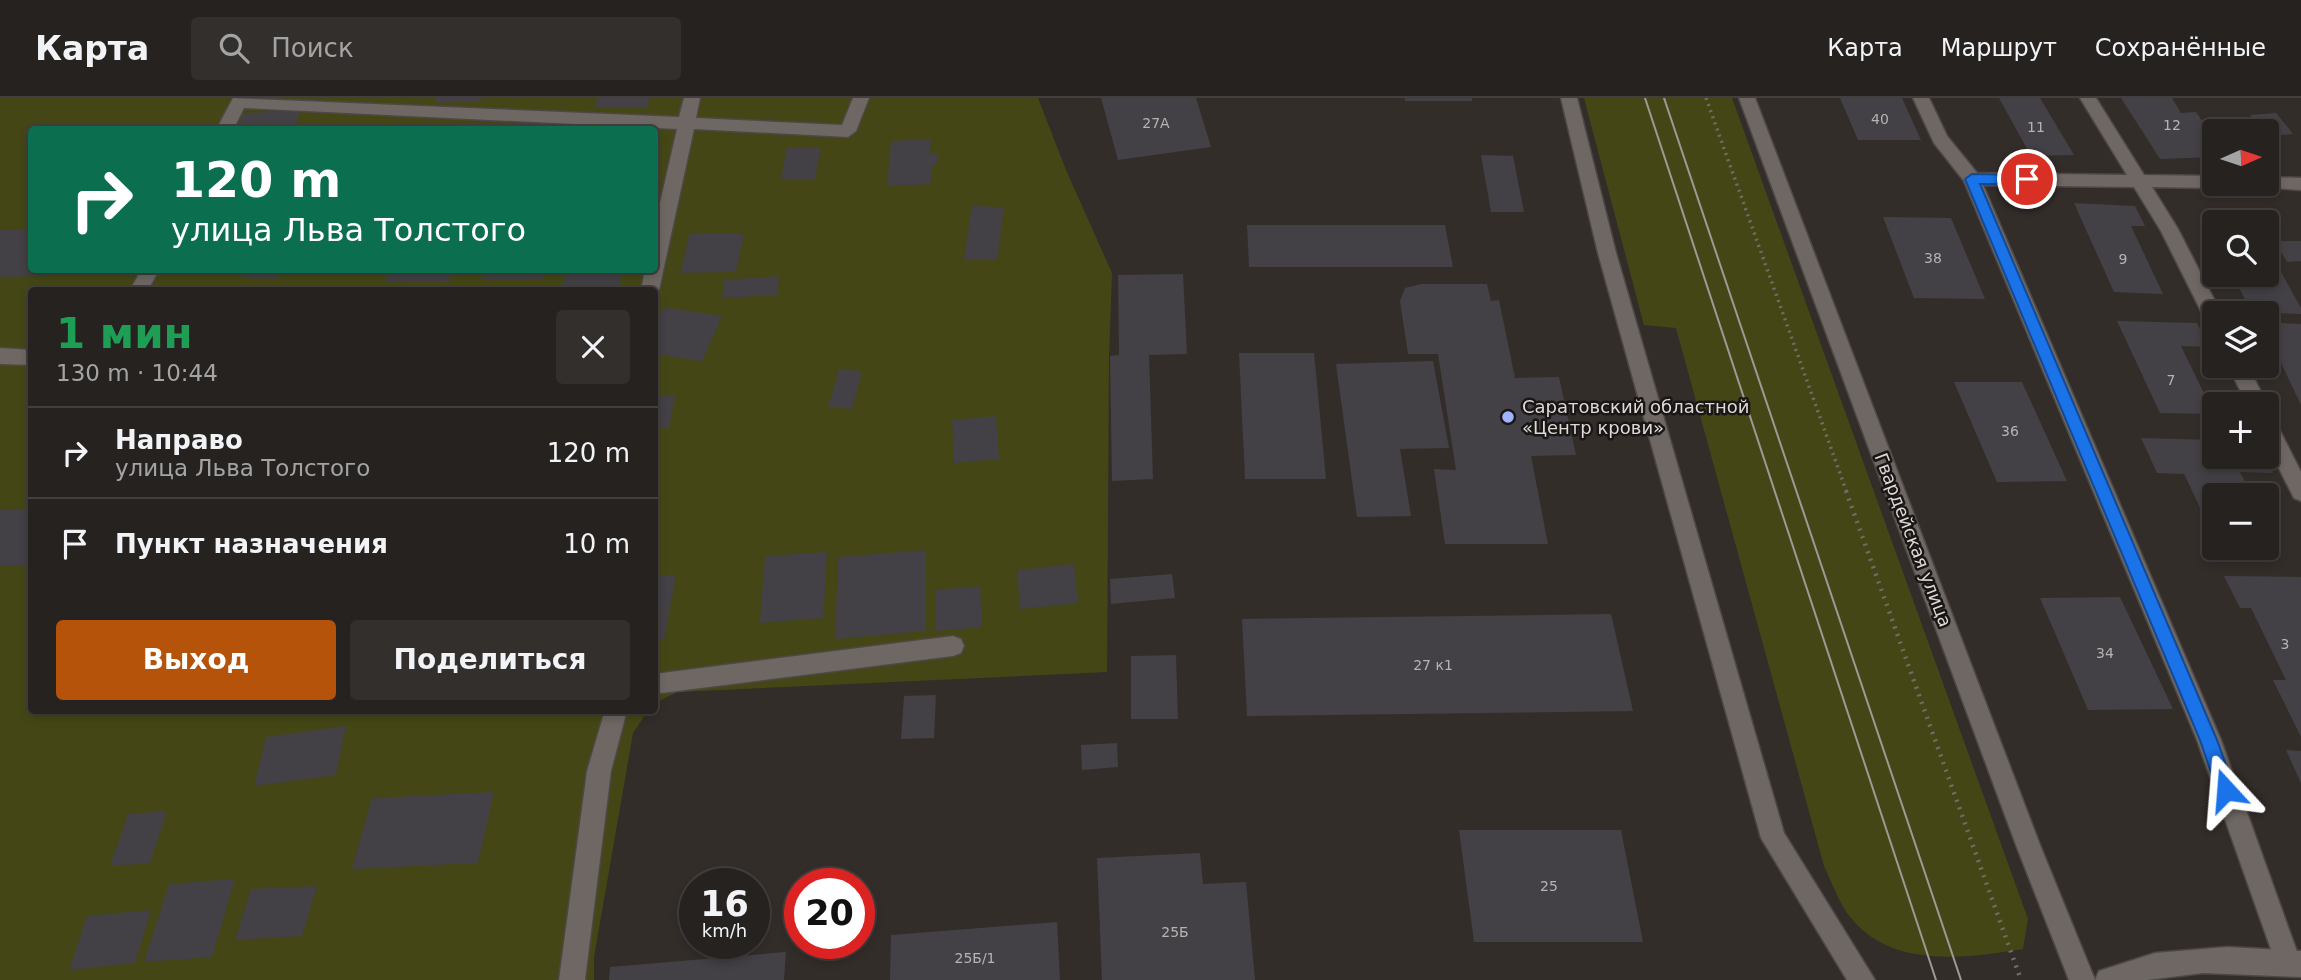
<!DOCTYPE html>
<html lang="ru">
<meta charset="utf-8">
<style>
:root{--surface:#262220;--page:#322f2d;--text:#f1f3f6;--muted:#a4a4a5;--line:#423f3e;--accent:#b45309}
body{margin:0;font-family:"DejaVu Sans",sans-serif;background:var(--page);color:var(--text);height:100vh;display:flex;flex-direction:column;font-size:26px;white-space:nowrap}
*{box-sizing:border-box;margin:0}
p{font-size:23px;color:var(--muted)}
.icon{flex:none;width:38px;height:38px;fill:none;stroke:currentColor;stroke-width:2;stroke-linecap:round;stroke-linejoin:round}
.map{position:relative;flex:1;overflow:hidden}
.details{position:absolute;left:28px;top:189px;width:630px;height:427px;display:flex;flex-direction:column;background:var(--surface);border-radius:7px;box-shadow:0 4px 10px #0003,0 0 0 2px var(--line)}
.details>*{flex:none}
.hud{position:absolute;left:28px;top:28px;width:630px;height:147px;border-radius:7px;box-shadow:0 4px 10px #0003,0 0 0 2px var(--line);background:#0b6e4f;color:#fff;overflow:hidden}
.needle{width:46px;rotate:87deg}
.fabs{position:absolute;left:2202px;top:21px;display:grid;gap:14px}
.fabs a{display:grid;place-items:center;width:77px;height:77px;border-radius:7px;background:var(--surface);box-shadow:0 4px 10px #0003,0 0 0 2px var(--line);font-size:35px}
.speed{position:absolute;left:679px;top:770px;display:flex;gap:14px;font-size:35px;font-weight:700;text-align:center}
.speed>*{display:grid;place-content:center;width:91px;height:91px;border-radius:50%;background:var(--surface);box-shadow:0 4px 10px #0003,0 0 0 2px var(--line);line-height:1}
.speed small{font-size:18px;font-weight:400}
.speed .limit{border:10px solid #d22;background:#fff;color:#111}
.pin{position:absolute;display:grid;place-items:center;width:60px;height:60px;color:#fff;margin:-30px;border:4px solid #fff;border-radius:50%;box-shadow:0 2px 7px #0007}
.me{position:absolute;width:77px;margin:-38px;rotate:341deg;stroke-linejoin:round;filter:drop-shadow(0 0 5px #0008)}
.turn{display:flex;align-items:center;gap:24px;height:147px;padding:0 28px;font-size:32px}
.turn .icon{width:91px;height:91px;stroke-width:2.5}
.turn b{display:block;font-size:49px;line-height:60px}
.round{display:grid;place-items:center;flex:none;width:74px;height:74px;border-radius:7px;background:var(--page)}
.head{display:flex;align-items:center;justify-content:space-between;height:119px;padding:0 28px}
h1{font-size:42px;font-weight:700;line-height:52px;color:#1e9e55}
.button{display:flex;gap:14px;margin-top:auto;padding:14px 28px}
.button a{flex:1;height:80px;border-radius:7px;background:var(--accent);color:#fff;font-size:28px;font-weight:700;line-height:80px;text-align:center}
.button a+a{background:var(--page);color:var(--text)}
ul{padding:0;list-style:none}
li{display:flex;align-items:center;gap:21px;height:91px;padding:0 28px;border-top:2px solid var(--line)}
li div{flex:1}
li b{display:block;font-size:26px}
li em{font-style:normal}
header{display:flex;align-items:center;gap:42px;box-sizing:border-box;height:98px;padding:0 35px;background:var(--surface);border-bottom:2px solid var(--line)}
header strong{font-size:33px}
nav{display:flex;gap:38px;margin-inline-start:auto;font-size:24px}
.search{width:490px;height:63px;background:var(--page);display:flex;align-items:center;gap:18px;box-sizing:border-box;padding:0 24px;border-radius:7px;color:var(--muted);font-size:26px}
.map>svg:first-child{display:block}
.green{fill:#444715;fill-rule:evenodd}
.building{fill:#434046}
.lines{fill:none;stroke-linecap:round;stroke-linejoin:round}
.service-casing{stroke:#4d4846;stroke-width:3}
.minor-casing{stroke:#4d4846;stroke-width:3}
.tertiary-casing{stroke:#4d4846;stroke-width:3}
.path-far1{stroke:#716c69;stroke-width:3.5;stroke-dasharray:2 4.5;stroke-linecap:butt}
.path{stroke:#716c69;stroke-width:4.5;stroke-dasharray:2 6;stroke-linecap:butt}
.service{fill:#6e6763;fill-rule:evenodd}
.minor{fill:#6e6763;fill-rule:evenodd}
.tertiary{fill:#6e6763;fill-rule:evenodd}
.tram{stroke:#9d9996;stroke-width:2}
.route{fill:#1a73e8;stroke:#114b97;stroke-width:2}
.poi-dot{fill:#a1b3fd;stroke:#191615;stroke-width:2.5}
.labels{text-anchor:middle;stroke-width:5;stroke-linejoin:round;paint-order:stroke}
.number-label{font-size:14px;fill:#b6b3b3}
.poi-label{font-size:18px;fill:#ddd9d7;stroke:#191615;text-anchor:start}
.street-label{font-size:18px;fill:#ddd9d7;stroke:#191615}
</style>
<header>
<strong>Карта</strong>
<div class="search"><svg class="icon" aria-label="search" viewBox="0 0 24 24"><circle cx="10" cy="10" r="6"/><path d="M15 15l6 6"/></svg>Поиск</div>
<nav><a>Карта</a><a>Маршрут</a><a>Сохранённые</a></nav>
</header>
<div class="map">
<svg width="2301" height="882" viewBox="0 0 2301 882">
<rect width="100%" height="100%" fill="#332d2a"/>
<path class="green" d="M0 0H1038L1066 72 1112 175 1109 258 1107 574 677 594 655 605 654 192H32V612L648 613 633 635 594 859V882H0ZM32 32H654V172H32Z
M1584 0H1732L2028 821 2023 851C1967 860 1892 871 1851 820 1839 806 1832 784 1824 768L1676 230 1644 227Z"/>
<path class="building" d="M436 0H481L480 3 435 5Z
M598 0H650L647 9H595Z
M1101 0H1196L1211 49 1118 62Z
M1405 0H1472V3H1405Z
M1840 0H1902L1921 42H1858Z
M1999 0H2040L2074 57 2031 58Z
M2121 0H2172L2181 15 2196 14 2214 40V59L2160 61Z
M301 13 293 32H237L244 15Z
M2276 15 2293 36 2267 38 2266 33 2250 17Z
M931 41 930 56H938L937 67H932L931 86 887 88 891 43Z
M787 49H821L815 81H781Z
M1481 57 1513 58 1524 114H1491Z
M2074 105 2135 108 2145 128H2131L2163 196 2114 194Z
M972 108 1004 109 997 162 964 161Z
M1883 119 1951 120 1985 201 1914 200Z
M2203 121 2241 122V124H2214V141Z
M1247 127H1445L1453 169H1249Z
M0 132H32V172H48L44 178 0 179Z
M744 135 736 174 681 175 689 136Z
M2274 143H2301V163L2287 164Z
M2266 147 2301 210V216L2252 214 2232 177H2266Z
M247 172H281L276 181 242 180Z
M390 172H453L448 184 385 183Z
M485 172H546L542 182 482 181Z
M568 172H624L617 192H560Z
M1183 176 1187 256 1149 257 1153 381 1112 383 1110 258 1119 257 1118 177Z
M779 178 777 197 722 200 724 182Z
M1421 186H1487L1491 203 1499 202 1515 280 1559 279 1576 357 1531 358 1548 446H1445L1434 371 1456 372 1438 256H1408L1400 203 1405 190Z
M664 209 722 218 702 263 654 256V228Z
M2117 223 2197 225 2209 249 2181 248 2214 316 2160 315Z
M2266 224 2301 226V307L2266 233Z
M1239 255H1314L1326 381H1245Z
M1433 263 1449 350 1400 351 1411 418 1357 419 1336 266Z
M839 271 862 273 852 311 828 309Z
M1954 284H2022L2067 383 1997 384Z
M654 298H675L669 329H654Z
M996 318 999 361 954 365 952 322Z
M2141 340 2214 342V359H2265L2273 375 2240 374 2252 397H2214V439L2184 376 2157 375Z
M0 412H32V468L0 467Z
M2266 426 2277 448H2266Z
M926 452V533L835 541 838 459Z
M827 454 823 520 760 525 765 458Z
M1074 466 1078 505 1020 511 1017 472Z
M1172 476 1175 500 1111 506 1110 481Z
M676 477 664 542H654V478Z
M2224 478 2301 479V639L2273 582H2286L2251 510H2240Z
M980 488 982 529 936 533V492Z
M2120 499 2173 611 2088 612 2040 500Z
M1611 516 1633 613 1247 618 1242 521Z
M1176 557 1178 621H1131V558Z
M936 597 934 640 901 641 904 598Z
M346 628 336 677 254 688 266 639Z
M1117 645 1118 669 1082 672 1081 647Z
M2286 652 2301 653V685Z
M494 694 478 765 352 771 372 700Z
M167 713 150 765 110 768 128 716Z
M1459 732H1621L1643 844H1474Z
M1200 755 1203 786 1246 784 1255 882H1102L1097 760Z
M235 781 212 859 144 864 169 786Z
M317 788 302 838 235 842 251 791Z
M151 812 135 865 69 872 87 818Z
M1057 824 1060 882H890L891 837Z
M786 854 784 882H609L610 869Z"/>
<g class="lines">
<g class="service-casing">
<path id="service" d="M233 0 679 19 684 0H700L696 20 842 27 853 0H869L856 33 848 39 694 31 659 192 654 198V192H641L645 172H654V131L677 31 244 10 233 32H216Z
M1561 0H1577L1616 155 1784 735 1875 882H1847L1761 740 1598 155Z
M1913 0H1929L1947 38 1977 75 2127 77 2080 0H2096L2144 77 2214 78V86H2222L2214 90 2152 89 2178 131 2221 215H2214V227L2207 225 2161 133 2134 89 1983 87 2221 642 2301 865 2297 874 2288 878 2279 874 2197 642 1964 83 1934 45Z
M2266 79 2301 80V92L2260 89 2258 86H2266Z
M141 172H159L148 192H130Z
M0 250 32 252V267L0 266Z
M2228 268H2248L2267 306 2266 307 2247 306Z
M2266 317 2273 319 2301 374V403L2294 400 2266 345Z
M953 538 961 541 964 548 961 555 953 558 654 596V576Z
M605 612H627L611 673 585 882H559L587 673Z"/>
</g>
<g class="minor-casing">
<path id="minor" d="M2227 849 2301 853V879L2203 875 2147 882H2095L2099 873 2155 855Z"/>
</g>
<g class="tertiary-casing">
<path id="tertiary" d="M1739 0H1755L2040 747 2095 882H2069L2016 747Z"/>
</g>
<path class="path-far1" d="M1706 0 1847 395"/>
<path class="path" d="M1846 393 2021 882"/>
<use href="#service" class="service"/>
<use href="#minor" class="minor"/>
<use href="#tertiary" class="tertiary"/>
<path class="tram" d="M1645 0 1936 882
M1664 0 1961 882"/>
</g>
<path class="route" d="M1972 76 2027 77 2034 81 2027 86H1980L2217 642 2235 692 2232 698 2226 700 2220 698 2217 692 2200 642 1965 81Z"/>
<circle class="poi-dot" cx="1508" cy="319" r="7"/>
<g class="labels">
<g class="number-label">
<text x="1880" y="26">40</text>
<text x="1156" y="30">27А</text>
<text x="2172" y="32">12</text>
<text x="2036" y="34">11</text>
<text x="1933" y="165">38</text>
<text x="2123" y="166">9</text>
<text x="2171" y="287">7</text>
<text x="2010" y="338">36</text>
<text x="2285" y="551">3</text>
<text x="2105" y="560">34</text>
<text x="1433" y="572">27 к1</text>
<text x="1549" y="793">25</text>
<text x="1175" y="839">25Б</text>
<text x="975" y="865">25Б/1</text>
</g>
<g class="poi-label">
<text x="1522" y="315">Саратовский областной<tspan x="1522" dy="21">«Центр крови»</tspan></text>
</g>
<g class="street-label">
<text transform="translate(1913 442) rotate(69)" y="6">Гвардейская улица</text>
</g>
</g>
</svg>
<div class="fabs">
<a><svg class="needle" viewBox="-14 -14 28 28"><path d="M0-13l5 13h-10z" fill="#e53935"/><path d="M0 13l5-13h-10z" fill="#a4a4a5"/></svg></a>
<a><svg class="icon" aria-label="search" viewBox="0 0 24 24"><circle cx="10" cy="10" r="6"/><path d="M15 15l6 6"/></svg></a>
<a><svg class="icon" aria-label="layers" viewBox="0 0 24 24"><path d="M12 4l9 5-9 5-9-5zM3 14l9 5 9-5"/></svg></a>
<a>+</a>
<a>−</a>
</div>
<div class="speed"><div>16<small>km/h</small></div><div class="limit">20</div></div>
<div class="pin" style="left:2027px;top:81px;background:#d93025"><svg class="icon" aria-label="arrive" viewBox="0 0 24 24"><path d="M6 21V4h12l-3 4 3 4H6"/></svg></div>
<svg class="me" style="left:2226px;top:692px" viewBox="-20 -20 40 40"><path d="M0-17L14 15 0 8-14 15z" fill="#1a73e8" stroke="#fff" stroke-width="4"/></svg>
<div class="hud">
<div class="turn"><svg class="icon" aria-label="right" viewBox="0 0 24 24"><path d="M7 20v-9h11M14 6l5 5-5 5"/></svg><div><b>120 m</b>улица Льва Толстого</div></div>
</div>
<section class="details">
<div class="head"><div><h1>1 мин</h1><p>130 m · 10:44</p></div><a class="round"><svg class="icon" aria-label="close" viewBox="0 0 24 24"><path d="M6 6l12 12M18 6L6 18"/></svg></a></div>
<ul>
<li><svg class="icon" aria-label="right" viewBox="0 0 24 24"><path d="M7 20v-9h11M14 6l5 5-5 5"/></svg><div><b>Направо</b><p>улица Льва Толстого</p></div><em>120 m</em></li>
<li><svg class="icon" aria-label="arrive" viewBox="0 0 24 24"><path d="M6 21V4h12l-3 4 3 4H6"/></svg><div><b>Пункт назначения</b></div><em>10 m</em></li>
</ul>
<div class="button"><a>Выход</a><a>Поделиться</a></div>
</section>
</div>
